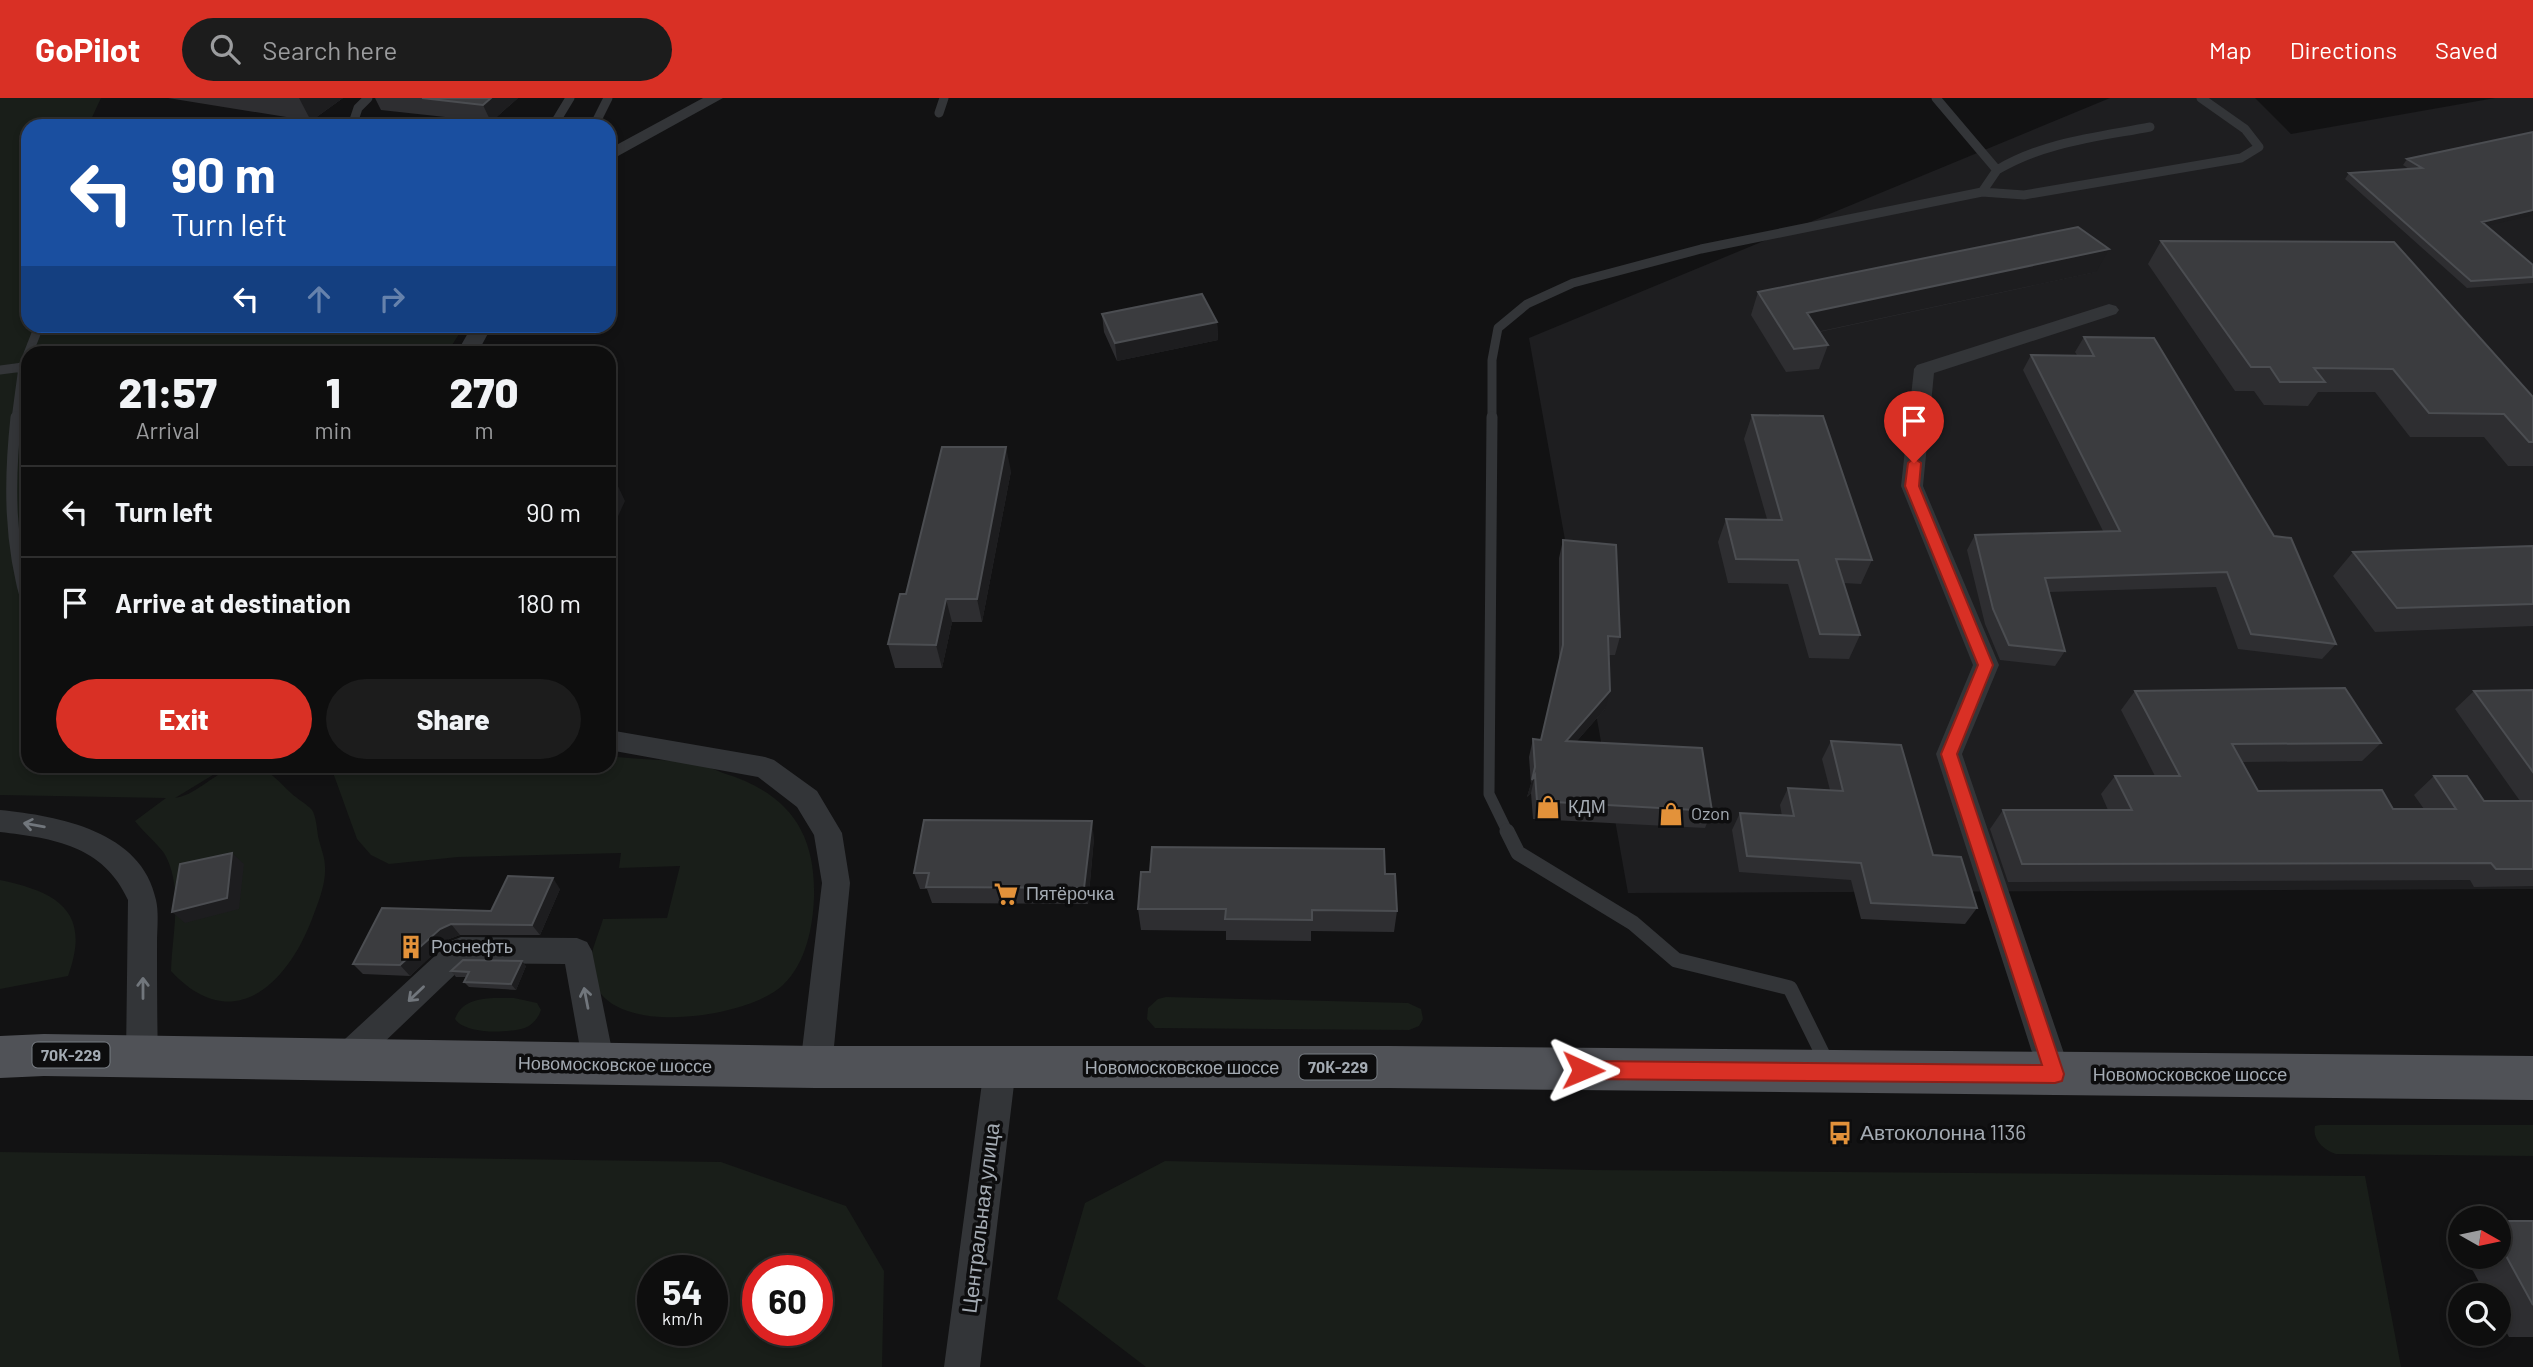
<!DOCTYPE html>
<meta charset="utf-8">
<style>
:root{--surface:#0e0e0e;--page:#1c1c1c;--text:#f1f3f6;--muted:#9b9c9e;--line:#2e2e2e;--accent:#d93025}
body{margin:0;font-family:Barlow,sans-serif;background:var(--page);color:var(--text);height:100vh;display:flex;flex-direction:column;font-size:26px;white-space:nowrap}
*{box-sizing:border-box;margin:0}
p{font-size:23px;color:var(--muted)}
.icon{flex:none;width:38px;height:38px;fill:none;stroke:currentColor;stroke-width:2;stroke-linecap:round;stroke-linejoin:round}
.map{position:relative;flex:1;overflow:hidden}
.drawer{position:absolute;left:21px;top:248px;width:595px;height:427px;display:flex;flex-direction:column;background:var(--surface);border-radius:21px;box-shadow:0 4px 10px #0003,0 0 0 2px var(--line)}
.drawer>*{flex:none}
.hud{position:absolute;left:21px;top:21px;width:595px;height:214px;border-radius:21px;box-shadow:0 4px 10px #0003,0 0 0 2px var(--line);background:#1a4fa0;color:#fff;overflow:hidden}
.needle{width:46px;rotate:99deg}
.tools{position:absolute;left:2448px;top:1108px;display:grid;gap:14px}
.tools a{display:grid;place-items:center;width:63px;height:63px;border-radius:50%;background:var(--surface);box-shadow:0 4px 10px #0003,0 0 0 2px var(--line);font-size:35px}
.speed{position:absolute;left:637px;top:1157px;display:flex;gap:14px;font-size:35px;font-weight:700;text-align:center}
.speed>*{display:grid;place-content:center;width:91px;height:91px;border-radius:50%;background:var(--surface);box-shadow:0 4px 10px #0003,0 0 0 2px var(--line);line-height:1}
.speed small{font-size:18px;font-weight:400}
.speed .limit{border:10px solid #d22;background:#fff;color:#111}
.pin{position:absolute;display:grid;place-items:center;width:60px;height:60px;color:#fff;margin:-72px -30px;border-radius:50% 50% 50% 0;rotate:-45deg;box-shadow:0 0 7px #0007}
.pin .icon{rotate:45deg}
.me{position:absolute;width:77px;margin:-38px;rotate:91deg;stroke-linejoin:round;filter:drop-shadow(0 0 5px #0008)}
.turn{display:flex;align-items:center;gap:24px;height:147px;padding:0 35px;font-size:32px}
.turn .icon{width:91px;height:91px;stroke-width:2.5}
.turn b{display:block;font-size:49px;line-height:60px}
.lanes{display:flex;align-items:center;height:66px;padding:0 35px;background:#0003;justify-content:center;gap:35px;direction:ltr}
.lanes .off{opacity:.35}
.eta{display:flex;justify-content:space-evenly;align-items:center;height:119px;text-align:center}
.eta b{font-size:42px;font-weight:800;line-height:49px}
.action{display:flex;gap:14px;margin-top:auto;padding:14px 35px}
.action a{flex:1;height:80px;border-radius:42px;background:var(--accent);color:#fff;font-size:28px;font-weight:800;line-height:80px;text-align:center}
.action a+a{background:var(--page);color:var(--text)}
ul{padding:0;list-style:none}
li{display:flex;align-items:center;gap:21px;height:91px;padding:0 35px;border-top:2px solid var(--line)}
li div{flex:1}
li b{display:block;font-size:26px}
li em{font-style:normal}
header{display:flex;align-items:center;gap:42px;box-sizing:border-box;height:98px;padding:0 35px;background:var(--accent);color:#fff}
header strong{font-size:33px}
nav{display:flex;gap:38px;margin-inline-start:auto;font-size:24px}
.search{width:490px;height:63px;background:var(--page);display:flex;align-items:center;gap:18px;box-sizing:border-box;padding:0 24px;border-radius:38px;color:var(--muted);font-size:26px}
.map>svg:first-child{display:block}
.built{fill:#1e1e20}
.green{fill:#191e19;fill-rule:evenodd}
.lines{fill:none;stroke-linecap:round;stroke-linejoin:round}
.lane-far2{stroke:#333538;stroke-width:9}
.lane-far1{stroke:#333538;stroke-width:11}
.lane{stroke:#333538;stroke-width:15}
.street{fill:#333538;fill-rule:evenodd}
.primary{fill:#505257;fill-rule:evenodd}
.wall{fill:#2e2e31}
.shaded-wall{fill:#1d1d1f}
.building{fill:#3b3c3f;stroke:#4b4d51;stroke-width:2}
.oneway{stroke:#71767c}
.route{fill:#d93025;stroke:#8d1f18;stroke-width:2}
.labels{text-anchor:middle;stroke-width:7;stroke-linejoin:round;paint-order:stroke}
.shield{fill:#0d0d0e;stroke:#777c82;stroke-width:2}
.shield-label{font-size:16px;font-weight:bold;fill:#a4abb3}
.poi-label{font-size:18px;fill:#a4abb3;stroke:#0d0d0e;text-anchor:start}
.street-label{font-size:18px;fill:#a4abb3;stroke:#0d0d0e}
.near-poi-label{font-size:21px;fill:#a4abb3;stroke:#0d0d0e;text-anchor:start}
.near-street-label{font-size:21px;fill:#a4abb3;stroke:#0d0d0e}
</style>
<header>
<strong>GoPilot</strong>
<div class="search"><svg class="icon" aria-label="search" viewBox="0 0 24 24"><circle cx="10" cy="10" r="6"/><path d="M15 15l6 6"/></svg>Search here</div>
<nav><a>Map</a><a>Directions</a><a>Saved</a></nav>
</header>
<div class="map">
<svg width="2533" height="1269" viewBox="0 0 2533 1269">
<rect width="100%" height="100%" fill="#121213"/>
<path class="built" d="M2110 0H2255L2291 36 2495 0H2533V791L1628 795 1529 240Z"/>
<path class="green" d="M0 0H101L88 28H28V228H464L447 255 28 256V668L226 669 175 700C204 696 224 659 257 669 271 673 281 686 291 695 297 701 307 706 312 712 316 718 317 731 318 738 320 748 325 759 325 769 326 786 318 805 312 821 287 887 232 939 171 873 172 836 184 789 164 755 156 744 143 734 135 723L166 700 0 697Z
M609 658C639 662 669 661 699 666 707 668 715 672 723 675 786 694 816 732 814 799 813 829 806 865 783 887 749 920 610 941 594 882 592 878 590 872 590 867 591 852 599 835 603 821L667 820 680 768 619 770 621 755 458 759 389 766 371 757 357 741 331 669 609 668Z
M0 782C57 794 92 813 68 878L0 891Z
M1166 899 1408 905 1421 911 1423 921 1419 928 1409 932 1155 930 1147 921 1148 910 1158 901Z
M514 900 537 905 541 912C538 921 531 929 521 931 504 935 465 936 455 921 463 897 493 900 514 900Z
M2320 1027H2533V1058L2336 1056C2324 1052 2312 1042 2315 1028Z
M0 1054 721 1064 846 1108 884 1173 882 1269H0ZM653 1172H712V1232H653ZM758 1172H817V1232H758Z
M1165 1063 1592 1072 2365 1078 2401 1269H1146L1057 1201 1085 1105Z"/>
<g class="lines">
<path class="lane-far2" d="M1936 0 1997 72 1982 94
M939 15 944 0
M352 28 358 10 368 0
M553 28 570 0
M594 28 608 0
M1997 72C2044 44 2097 39 2150 29
M28 256 39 228
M0 272 23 269 16 321
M1492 321V262L1498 230 1527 206 1573 185 1701 151 1982 94 2024 97 2241 60 2259 49 2245 31 2201 0"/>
<path class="lane-far1" d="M16 319C9 384 9 446 28 509
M1492 319 1489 696 1508 735"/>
<path class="lane" d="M1507 733 1518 755 1633 825 1676 862 1790 890 1828 967"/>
<path class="street" d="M703 0H723L609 63V51Z
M2109 206 2116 208 2119 212 2116 216 1934 275 1923 388 1999 567 1962 656 2071 976 2066 986 2055 991 2044 986 2039 976 1936 656 1973 567 1901 388 1914 271 1917 267Z
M472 228H492L477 256H456Z
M609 632 765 659 774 662 817 693 842 735 850 785 832 969 827 979 816 984 805 979 800 969 822 785 814 737 797 709 758 679 609 652Z
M0 712C59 718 142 733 156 802 159 815 157 832 157 845 157 883 157 920 158 958L153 968 142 972 131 968 126 958 128 802C104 748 53 740 0 734Z
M461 839 577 840 587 844 592 853 615 967 610 977 599 982 588 977 583 967 565 866 467 865 354 973 343 977 332 973 327 963 332 953 451 843Z
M1000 955 1011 960 1016 970 980 1269H944L984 970 989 960Z"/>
<path class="primary" d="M44 936 816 948H1389L2533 958V1002L1389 990H816L44 978 0 980V938Z"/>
</g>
<path class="wall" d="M168 0H343L311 23Z
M375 0H518L491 24 381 12Z
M2533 34 2487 128 2533 167V185L2467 190 2345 81 2349 75 2409 71 2403 67 2407 61Z
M2161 143 2533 299V368H2508L2484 339H2410L2375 294H2318L2308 308 2264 307 2254 293H2235L2148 166Z
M2096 174 1819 234 1828 247 1819 271 1786 274 1751 217 1758 194Z
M1102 216 1217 224 1218 242 1117 263 1104 234Z
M2084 239 2336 546 2322 561 2238 551 2216 489 2049 494 2065 553 2055 568 2000 562 1985 526 1967 452 1975 437 2103 433 2023 272 2031 257H2077L2075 254Z
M1752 317 1872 462 1861 486 1843 485 1860 537 1849 561 1809 560 1788 486 1728 485 1718 444 1726 421H1767L1744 341Z
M1011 373 982 524H952L942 570H895L888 546 906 496Z
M1563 442 1620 539 1615 557H1609L1605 611 1576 644 1712 713 1705 730 1533 721 1531 695 1527 699 1531 686 1529 659 1533 641 1541 642 1559 565V460Z
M2533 448V528L2375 534 2333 478 2353 454Z
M2533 592V788L2474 789 2470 782 2008 784 1990 731 2003 712H2108L2101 696 2115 678H2155L2121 612 2135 593 2381 645 2362 663 2242 664 2258 693 2393 711H2424L2414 697 2434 678 2484 703H2520L2455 611 2474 593Z
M1831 643 1933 757 1977 810 1965 826 1861 821 1851 782 1739 774 1732 732 1740 715 1782 718 1780 707 1788 690 1830 692 1822 661Z
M1094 740 1088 806 932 805 927 791H920L914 775Z
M1385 776 1397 813 1394 834 1311 833V843L1226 842V833L1141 832 1138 811Z
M560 791 540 837H460L449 841 410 878 363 876 353 866 382 810 491 813Z
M526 868 516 892 469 889 464 884 466 879H456L451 873Z
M2499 1123H2533V1239H2509L2499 1221V1197H2486L2465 1158H2499Z
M2460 1137V1150L2455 1140Z"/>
<path class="shaded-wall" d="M299 0H343L311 23Z
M491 0H518L491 24 483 7Z
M2533 112V117L2478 130 2482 124Z
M2109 151 2096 174 1798 238 1807 215Z
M1217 224 1218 242 1117 263 1115 245Z
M1006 349 1011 373 982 524 977 501Z
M616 384 625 403 609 438V400Z
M946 501 952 524 942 570 936 547Z
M1610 593 1605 611 1561 661 1566 643Z
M1535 677 1531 695 1527 699 1532 682Z
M1092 723 1094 740 1088 806 1084 790Z
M232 755 244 766 239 811 185 825 172 814Z
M553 780 560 791 540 837 532 827Z
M451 826 460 837 449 841 410 878 400 867 440 831Z
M522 863 526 868 516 892 511 886Z"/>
<path class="building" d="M422 0H491L483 7Z
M2533 34V112L2482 124 2533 167V179L2471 183 2349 75 2422 70 2407 61Z
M2078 129 2109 151 1807 215 1828 247 1794 251 1758 194Z
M2161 143 2394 144 2533 299V344H2529L2504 316 2429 315 2393 271 2314 270 2325 284H2280L2270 269H2251Z
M1202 196 1217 224 1115 245 1102 216Z
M2084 239 2154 240 2274 438 2291 440 2336 546 2251 536 2227 474 2045 480 2065 553 2009 547 1993 511 1975 437 2120 433 2031 257 2094 258Z
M1752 317 1823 318 1872 462 1836 461 1860 537 1820 536 1798 462 1736 461 1726 421 1782 422Z
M942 349H1006L977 501H946L936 547 888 546 900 496H906Z
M609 384H616L609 400Z
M1563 442 1616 447 1620 539 1608 538 1610 593 1566 643 1702 650 1712 713 1537 703 1535 677 1532 682 1535 669 1533 641 1541 642 1563 547Z
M2533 448V506L2397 510 2353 454Z
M2345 590 2381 645 2232 646 2258 693 2382 692 2393 711H2456L2434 678H2467L2484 703H2533V771H2496L2491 765 2022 766 2003 712H2132L2115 678H2180L2135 593Z
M2533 592V674L2474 593Z
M1831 643 1901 647 1933 757 1961 759 1977 810 1871 805 1861 765 1747 758 1740 715 1794 718 1788 690 1843 693Z
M924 722 1092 723 1084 790 926 789 929 775H914Z
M1152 749 1384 751 1385 776H1395L1397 813 1312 812V822L1225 821 1226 811H1138L1141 774H1150Z
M232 755 227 800 172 814 180 766Z
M508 778 553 780 532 827 451 826 440 831 400 867 353 866 382 810 491 813Z
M463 862 522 863 511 886 464 884 469 874 451 873Z
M2499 1123H2533V1207L2499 1145Z"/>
<defs><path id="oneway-shaft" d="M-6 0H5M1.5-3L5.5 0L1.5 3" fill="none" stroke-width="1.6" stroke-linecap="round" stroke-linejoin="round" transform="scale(1.75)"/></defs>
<g class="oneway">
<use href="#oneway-shaft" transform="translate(34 727) rotate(-170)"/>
<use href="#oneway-shaft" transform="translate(143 890) rotate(-90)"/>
<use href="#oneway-shaft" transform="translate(416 896) rotate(136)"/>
<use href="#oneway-shaft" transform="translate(586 900) rotate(-101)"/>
</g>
<path class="route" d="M1914 360 1921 365 1919 388 1993 567 1957 656 2064 976 2062 983 2055 985 1583 981 1576 978 1573 972 1576 966 1583 963 2042 967 1941 656 1978 567 1905 388 1908 365Z"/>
<defs>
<g id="shop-bare" transform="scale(1.89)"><path d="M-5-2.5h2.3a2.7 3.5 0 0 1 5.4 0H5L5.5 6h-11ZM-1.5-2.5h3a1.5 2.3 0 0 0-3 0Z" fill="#e3923a" stroke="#0d0d0e" stroke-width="2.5" paint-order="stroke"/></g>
<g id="supermarket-bare" transform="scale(1.89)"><path d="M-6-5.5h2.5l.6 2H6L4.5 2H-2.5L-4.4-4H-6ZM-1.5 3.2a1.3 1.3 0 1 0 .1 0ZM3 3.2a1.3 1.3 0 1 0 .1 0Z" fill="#e3923a" stroke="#0d0d0e" stroke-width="2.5" paint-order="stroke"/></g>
<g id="building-bare" transform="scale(1.89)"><path d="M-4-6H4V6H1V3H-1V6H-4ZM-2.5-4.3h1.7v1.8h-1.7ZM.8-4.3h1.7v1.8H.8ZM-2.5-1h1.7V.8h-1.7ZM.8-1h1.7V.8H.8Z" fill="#e3923a" stroke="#0d0d0e" stroke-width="2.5" paint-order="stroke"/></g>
<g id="bus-bare" transform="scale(1.89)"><path d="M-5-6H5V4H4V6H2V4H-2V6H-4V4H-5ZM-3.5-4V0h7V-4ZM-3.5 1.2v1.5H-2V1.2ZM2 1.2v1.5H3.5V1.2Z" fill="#e3923a" stroke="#0d0d0e" stroke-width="2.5" paint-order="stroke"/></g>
</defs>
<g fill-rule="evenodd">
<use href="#shop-bare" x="1548" y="709"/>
<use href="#shop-bare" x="1671" y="716"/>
<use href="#supermarket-bare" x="1006" y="796"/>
<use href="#building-bare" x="411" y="849"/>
<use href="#bus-bare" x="1840" y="1035"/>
</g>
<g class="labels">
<g class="shield">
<rect x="32.5" y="944.5" width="77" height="25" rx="5"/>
<rect x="1299.5" y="956.5" width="77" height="25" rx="5"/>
</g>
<g class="shield-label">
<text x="71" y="963">70К-229</text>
<text x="1338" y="975">70К-229</text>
</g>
<g class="poi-label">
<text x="1568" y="715">КДМ</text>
<text x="1691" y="722">Ozon</text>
<text x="1026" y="802">Пятёрочка</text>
<text x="431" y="855">Роснефть</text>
</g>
<g class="street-label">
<text transform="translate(615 967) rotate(1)" y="6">Новомосковское шоссе</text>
<text x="1182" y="976">Новомосковское шоссе</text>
<text x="2190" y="983">Новомосковское шоссе</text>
</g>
<g class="near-poi-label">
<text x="1860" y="1042">Автоколонна 1136</text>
</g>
<g class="near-street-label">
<text transform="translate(981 1120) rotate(-83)" y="7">Центральная улица</text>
</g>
</g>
</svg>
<div class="tools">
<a><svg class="needle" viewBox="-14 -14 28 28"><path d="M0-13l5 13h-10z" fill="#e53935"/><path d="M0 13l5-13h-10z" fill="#9b9c9e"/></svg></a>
<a><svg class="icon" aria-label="search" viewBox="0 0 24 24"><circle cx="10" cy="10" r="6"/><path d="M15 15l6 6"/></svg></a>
</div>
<div class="speed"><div>54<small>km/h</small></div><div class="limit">60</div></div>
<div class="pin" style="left:1914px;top:365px;background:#d93025"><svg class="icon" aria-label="arrive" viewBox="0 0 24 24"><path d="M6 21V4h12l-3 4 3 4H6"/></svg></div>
<svg class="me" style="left:1583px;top:972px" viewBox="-20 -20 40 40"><path d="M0-17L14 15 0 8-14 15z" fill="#d93025" stroke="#fff" stroke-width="4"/></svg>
<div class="hud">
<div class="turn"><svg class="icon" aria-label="left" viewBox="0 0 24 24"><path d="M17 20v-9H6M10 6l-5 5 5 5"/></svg><div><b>90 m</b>Turn left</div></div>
<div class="lanes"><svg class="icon" aria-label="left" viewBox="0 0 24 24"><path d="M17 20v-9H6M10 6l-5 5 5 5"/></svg><svg class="icon off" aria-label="ahead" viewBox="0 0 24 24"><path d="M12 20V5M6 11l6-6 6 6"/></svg><svg class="icon off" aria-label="right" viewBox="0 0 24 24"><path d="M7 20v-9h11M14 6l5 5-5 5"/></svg></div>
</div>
<section class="drawer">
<div class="eta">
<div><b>21:57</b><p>Arrival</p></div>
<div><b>1</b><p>min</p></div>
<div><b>270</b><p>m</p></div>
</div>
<ul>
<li><svg class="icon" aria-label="left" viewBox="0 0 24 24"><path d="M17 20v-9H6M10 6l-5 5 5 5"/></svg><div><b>Turn left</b></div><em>90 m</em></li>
<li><svg class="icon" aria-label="arrive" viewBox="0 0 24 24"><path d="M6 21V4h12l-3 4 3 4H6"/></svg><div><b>Arrive at destination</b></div><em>180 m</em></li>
</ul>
<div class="action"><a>Exit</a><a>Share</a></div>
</section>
</div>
